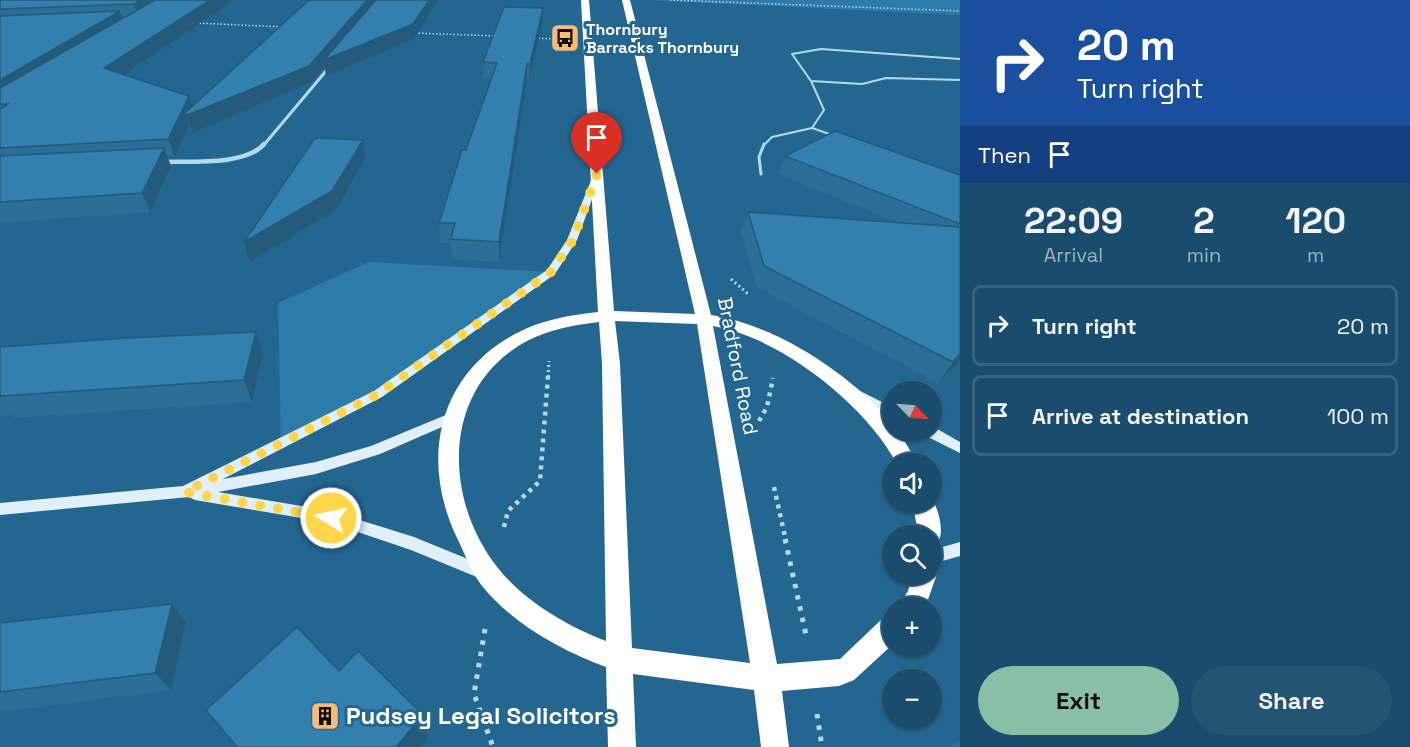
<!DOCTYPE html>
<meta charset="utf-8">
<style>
:root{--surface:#1a4d6d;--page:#235472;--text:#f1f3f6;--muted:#9fb4c2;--line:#386480;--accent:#8abfa5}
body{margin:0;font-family:"Space Grotesk",sans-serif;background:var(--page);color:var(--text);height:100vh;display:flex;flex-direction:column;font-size:22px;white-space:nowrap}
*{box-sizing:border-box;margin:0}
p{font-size:20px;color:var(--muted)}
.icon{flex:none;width:33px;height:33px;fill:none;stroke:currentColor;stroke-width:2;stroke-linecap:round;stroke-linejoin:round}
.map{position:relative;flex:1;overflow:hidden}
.details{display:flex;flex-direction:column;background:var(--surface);width:450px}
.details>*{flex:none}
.banner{background:#1a4fa0;color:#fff;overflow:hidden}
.needle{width:39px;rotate:115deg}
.tools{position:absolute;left:882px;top:381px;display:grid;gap:12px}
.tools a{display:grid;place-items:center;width:60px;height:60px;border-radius:50%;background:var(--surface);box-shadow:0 2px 4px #0004,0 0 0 2px var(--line);font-size:30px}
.pin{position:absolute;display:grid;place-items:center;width:51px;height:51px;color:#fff;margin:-62px -26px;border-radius:50% 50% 50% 0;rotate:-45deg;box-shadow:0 0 6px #0007}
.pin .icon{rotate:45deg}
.me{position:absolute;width:66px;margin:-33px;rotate:280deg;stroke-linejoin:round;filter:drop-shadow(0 0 4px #0008)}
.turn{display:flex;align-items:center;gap:21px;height:126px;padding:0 18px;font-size:27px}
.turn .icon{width:78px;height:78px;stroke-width:2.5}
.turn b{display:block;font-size:42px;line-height:51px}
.then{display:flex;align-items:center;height:57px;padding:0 18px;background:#0003;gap:12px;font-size:22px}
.eta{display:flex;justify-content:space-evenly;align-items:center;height:102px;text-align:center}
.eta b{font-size:36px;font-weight:700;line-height:42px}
.button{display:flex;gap:12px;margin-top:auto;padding:12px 18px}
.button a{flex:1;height:69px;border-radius:36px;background:var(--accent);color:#111;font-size:24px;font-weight:700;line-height:69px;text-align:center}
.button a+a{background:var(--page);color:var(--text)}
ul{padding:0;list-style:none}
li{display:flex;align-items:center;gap:18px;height:81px;margin:0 12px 9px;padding:0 6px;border:3px solid var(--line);border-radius:9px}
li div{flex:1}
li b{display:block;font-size:22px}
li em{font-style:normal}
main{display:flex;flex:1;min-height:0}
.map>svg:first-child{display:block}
.green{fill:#2d7ba9}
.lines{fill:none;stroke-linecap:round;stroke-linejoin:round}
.path-far3{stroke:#b4d8ec;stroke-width:1.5;stroke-dasharray:1.5 2;stroke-linecap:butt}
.path-far2{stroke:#b4d8ec;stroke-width:3;stroke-dasharray:2 3;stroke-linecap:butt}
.path-far1{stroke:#b4d8ec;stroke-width:4.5;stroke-dasharray:4 5;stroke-linecap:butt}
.path{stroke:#b4d8ec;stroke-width:5;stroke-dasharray:4.5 7;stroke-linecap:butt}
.lane-far1{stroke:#b4d8ec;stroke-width:2}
.lane{stroke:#b4d8ec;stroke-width:3}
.street-far1{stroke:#b4d8ec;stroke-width:3}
.street{stroke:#b4d8ec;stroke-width:4.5}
.secondary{fill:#e0f0fa;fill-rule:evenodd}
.highway{fill:#fff;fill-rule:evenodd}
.wall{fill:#2c6e96}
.shaded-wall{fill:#245a7a}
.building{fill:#3380ae;stroke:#245a7a;stroke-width:1.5}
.route{stroke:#ffd54a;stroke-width:10;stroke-dasharray:0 18}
.labels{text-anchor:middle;stroke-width:6;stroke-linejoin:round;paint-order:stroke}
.far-poi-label{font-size:16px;font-weight:bold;fill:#fff;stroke:#236791;text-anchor:start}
.street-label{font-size:20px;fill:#fff;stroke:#236791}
.near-poi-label{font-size:24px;font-weight:bold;fill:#fff;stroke:#236791;text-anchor:start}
</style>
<main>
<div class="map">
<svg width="960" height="747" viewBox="0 0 960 747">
<rect width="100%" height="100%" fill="#236791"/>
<path class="green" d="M645 0H960V15Z
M369 262 551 272 378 394 281 443 278 303Z"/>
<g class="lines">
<path class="path-far3" d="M670 0 960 11
M196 23 284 27
M415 33 497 36
M535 38 557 39"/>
<path class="path-far2" d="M731 279 748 294
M548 377 549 361"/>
<path class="path-far1" d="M759 421 767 407 773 378
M774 487 786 541
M504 527 508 511 540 481 548 376"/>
<path class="path" d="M785 539 806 635
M485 629 474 694 493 747
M817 714 822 747"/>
<path class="lane-far1" d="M811 81 862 84 886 78 960 80
M812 128 824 110 811 81 792 54 821 49 960 59
M763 146 772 137 812 128 835 136"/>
<path class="lane" d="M761 174 759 157 764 144"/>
<path class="street-far1" d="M263 146 331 65"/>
<path class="street" d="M163 162C189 161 246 166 264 144"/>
<path class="secondary" d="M594 173 601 175 577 240 555 274 382 397 223 479 316 462 371 446 453 412 458 414 459 417 458 420 380 454 316 474 218 492 331 511 414 537 490 568 492 573 490 578 484 580 411 550 331 523 195 500 189 497 0 515V503L183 486 374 391 547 270 567 240Z
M858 390 892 407V417L854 397 852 394Z
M932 426 960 442V453L922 434 921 430H932Z
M960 542V556L932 564V550Z"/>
<path class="highway" d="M581 0H589L614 311 695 314 622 0H630L711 315C767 323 832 363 872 402 880 410 892 418 892 430H898L918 464H897C866 405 780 337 713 326L777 664 840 659 883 618 892 615V645L854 680 839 686 782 691 789 747H761L754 690 633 674 636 747H608L606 667C560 650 513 624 482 586 471 572 465 554 457 538 420 461 437 376 515 334 540 320 570 315 598 312ZM615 321 697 324 750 663 632 648 620 364ZM599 322 602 364 606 641C567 626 524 601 498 568 442 498 441 385 529 340 551 329 575 325 599 322Z
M932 497C938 511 945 529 938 543L932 545V536H919L912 502H932Z
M932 565 937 574 925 608H897L908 591 913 574H932Z"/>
</g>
<path class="wall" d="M0 0H234L124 74 192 107 309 0H438L414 39 326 76 325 66 311 82 193 133 189 124 175 157H167L171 166 150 212 0 223Z
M543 22 529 80H527L499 262 452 259 451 243H440L439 223 466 150 492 78H483V62Z
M785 156 960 175V361L938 383 757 287 741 232 748 212 896 222 779 174Z
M256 332 263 353 252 402 15 418 13 415 0 417V347Z
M186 622 171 690 0 712V623Z
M960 741V747H951Z"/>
<path class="shaded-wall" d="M140 0H167L138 17 134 4Z
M210 0H234L110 84 104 68Z
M367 0H438L414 39 326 76 325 66 311 82 193 133 185 113 189 124 175 157 168 139 189 96 194 112Z
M543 8V22L529 80 530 64Z
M120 11 125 25 0 102V80Z
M527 64V80L499 262V242Z
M363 140 365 158 336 210 250 262 244 242Z
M164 148 171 166 150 212 142 193Z
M256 332 263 353 252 402 244 380Z
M960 354V361L938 383 953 362Z
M172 604 186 622 171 690 155 673Z
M423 715 428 739 421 747H396Z"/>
<path class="building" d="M0 0H140L134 4 0 9Z
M155 0H210L104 68 189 96 168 139 0 148V109L8 104H0V88Z
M309 0H367L309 66 187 115 185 113Z
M376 0H429L413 24 324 60Z
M504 7 543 8 530 64H527L499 242 451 239 455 223H439L462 150H466L497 63 483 62Z
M120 11 0 80V16Z
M835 131 960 175V224L785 156Z
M315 138 363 140 332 191 244 242Z
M164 148 142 193 0 202V156Z
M748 212 960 227V354L953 362 764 266Z
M256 332 244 380 0 396V347L127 338Z
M172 604 155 673 0 692V623Z
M297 627 339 671 358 651 423 715 396 747H237L206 710Z"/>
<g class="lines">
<path class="route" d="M331 518 185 492 378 394 551 272 573 240 597 174"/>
</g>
<defs>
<g id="bus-square" transform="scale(1.5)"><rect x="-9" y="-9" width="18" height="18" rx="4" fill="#f8bb77" stroke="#236791"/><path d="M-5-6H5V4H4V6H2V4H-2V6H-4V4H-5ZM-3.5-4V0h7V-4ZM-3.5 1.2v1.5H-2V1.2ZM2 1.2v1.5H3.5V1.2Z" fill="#111"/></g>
<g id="building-square" transform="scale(1.5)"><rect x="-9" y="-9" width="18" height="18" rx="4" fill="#f8bb77" stroke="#236791"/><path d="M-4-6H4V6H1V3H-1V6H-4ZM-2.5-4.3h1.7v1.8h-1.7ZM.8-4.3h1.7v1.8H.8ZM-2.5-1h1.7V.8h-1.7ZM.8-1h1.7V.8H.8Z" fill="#111"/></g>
</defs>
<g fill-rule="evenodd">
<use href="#bus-square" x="565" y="38"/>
<use href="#building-square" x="325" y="716"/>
</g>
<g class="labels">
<g class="far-poi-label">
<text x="586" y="35">Thornbury<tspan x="586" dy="18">Barracks Thornbury</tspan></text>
</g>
<g class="street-label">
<text transform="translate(738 366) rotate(79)" y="7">Bradford Road</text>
</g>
<g class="near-poi-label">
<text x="346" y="724">Pudsey Legal Solicitors</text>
</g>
</g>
</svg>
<div class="tools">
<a><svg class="needle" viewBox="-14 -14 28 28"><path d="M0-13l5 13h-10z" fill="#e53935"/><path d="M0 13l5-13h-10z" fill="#9fb4c2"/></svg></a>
<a><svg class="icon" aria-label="sound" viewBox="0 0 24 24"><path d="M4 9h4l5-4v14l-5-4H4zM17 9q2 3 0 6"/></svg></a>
<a><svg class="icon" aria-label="search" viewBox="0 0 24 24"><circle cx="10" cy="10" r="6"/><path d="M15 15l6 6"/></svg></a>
<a>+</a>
<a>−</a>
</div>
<div class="pin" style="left:597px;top:174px;background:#d93025"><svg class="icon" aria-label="arrive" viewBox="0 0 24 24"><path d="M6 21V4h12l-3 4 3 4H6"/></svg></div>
<svg class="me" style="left:331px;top:518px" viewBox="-20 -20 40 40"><circle r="17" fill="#ffd54a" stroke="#fff" stroke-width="3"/><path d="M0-11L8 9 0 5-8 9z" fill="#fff"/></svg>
</div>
<section class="details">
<div class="banner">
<div class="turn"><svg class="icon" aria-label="right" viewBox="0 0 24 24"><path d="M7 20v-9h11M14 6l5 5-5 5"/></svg><div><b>20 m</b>Turn right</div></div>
<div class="then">Then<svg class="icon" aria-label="arrive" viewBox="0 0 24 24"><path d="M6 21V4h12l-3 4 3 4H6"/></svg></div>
</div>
<div class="eta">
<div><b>22:09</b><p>Arrival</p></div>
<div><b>2</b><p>min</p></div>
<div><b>120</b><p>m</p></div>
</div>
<ul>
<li><svg class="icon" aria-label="right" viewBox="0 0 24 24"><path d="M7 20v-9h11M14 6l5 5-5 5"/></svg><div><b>Turn right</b></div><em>20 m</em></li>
<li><svg class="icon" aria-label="arrive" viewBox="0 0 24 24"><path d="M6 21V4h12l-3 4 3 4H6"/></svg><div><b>Arrive at destination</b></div><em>100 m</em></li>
</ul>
<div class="button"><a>Exit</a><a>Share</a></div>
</section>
</main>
